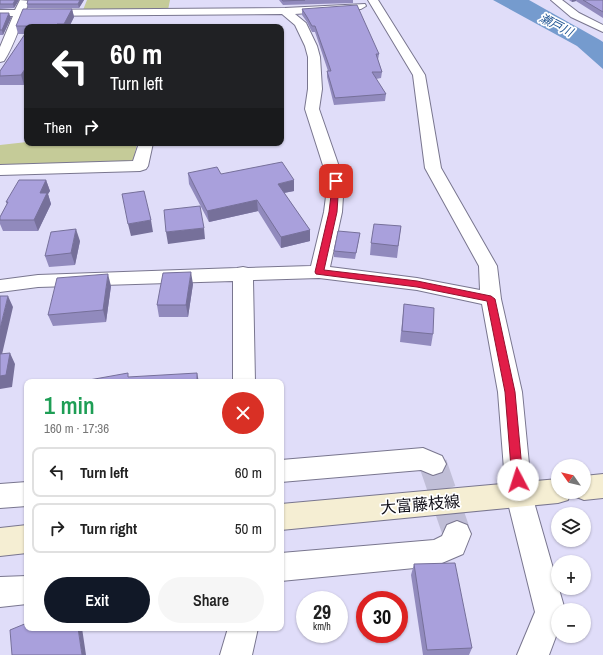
<!DOCTYPE html>
<meta charset="utf-8">
<style>
:root{--surface:#fff;--page:#f6f6f6;--text:#222;--muted:#767676;--line:#e0e0e0;--accent:#111827}
body{margin:0;font-family:"Archivo Narrow","Noto Sans JP",sans-serif;background:var(--page);color:var(--text);height:100vh;display:flex;flex-direction:column;font-size:15px;white-space:nowrap}
*{box-sizing:border-box;margin:0}
p{font-size:13px;color:var(--muted)}
.icon{flex:none;width:22px;height:22px;fill:none;stroke:currentColor;stroke-width:2;stroke-linecap:round;stroke-linejoin:round}
.map{position:relative;flex:1;overflow:hidden}
.panel{position:absolute;left:24px;top:379px;width:260px;height:252px;display:flex;flex-direction:column;background:var(--surface);border-radius:8px;box-shadow:0 1px 3px #0004}
.panel>*{flex:none}
.banner{position:absolute;left:24px;top:24px;width:260px;height:122px;border-radius:8px;box-shadow:0 1px 3px #0004;background:#202124;color:#fff;overflow:hidden}
.needle{width:26px;rotate:304deg}
.fabs{position:absolute;left:551px;top:459px;display:grid;gap:8px}
.fabs a{display:grid;place-items:center;width:40px;height:40px;border-radius:50%;background:var(--surface);box-shadow:0 1px 3px #0004;font-size:20px}
.speed{position:absolute;left:296px;top:591px;display:flex;gap:8px;font-size:20px;font-weight:700;text-align:center}
.speed>*{display:grid;place-content:center;width:52px;height:52px;border-radius:50%;background:var(--surface);box-shadow:0 1px 3px #0004;line-height:1}
.speed small{font-size:10px;font-weight:400}
.speed .limit{border:6px solid #d22;background:#fff;color:#111}
.pin{position:absolute;display:grid;place-items:center;width:34px;height:34px;color:#fff;margin:-17px;border-radius:8px;box-shadow:0 2px 6px #0006}
.me{position:absolute;width:44px;margin:-22px;rotate:355deg;stroke-linejoin:round;filter:drop-shadow(0 0 3px #0008)}
.turn{display:flex;align-items:center;gap:14px;height:84px;padding:0 20px;font-size:18px}
.turn .icon{width:52px;height:52px;stroke-width:2.5}
.turn b{display:block;font-size:28px;line-height:34px}
.then{display:flex;align-items:center;height:38px;padding:0 20px;background:#0003;gap:8px;font-size:15px}
.round{display:grid;place-items:center;flex:none;width:42px;height:42px;border-radius:21px;background:var(--page)}
.overview{display:flex;align-items:center;justify-content:space-between;height:68px;padding:0 20px}
h1{font-size:24px;font-weight:600;line-height:30px;color:#1e9e55}
.action{display:flex;gap:8px;margin-top:auto;padding:8px 20px}
.action a{flex:1;height:46px;border-radius:24px;background:var(--accent);color:#fff;font-size:16px;font-weight:600;line-height:46px;text-align:center}
.action a+a{background:var(--page);color:var(--text)}
ul{padding:0;list-style:none}
li{display:flex;align-items:center;gap:12px;height:50px;margin:0 8px 6px;padding:0 12px;border:2px solid var(--line);border-radius:8px}
li div{flex:1}
li b{display:block;font-size:15px}
li em{font-style:normal}
.map>svg:first-child{display:block}
.green{fill:#c5cb98}
.water{fill:#759bce}
.lines{fill:none;stroke-linecap:round;stroke-linejoin:round}
.street-tunnel{stroke:#c0bed7;stroke-width:28;stroke-dasharray:28 14;stroke-linecap:butt}
.street-casing{stroke:#79768f;stroke-width:2}
.secondary-casing{stroke:#79768f;stroke-width:2}
.street{fill:#fff;fill-rule:evenodd}
.secondary{fill:#f5eed3;fill-rule:evenodd}
.wall{fill:#918abd}
.shaded-wall{fill:#76709a}
.building{fill:#a9a0dc;stroke:#76709a}
.route{fill:#e11d48;stroke:#92132f}
.labels{text-anchor:middle;stroke-width:3.5;stroke-linejoin:round;paint-order:stroke}
.far-water-label{font-size:12px;font-style:italic;fill:#215593;stroke:#fff}
.near-street-label{font-size:16px;fill:#0e0d16;stroke:#fff}
</style>
<div class="map">
<svg width="603" height="655" viewBox="0 0 603 655">
<rect width="100%" height="100%" fill="#e0ddf9"/>
<path class="green" d="M87 0H170L168 10H83Z
M27 142V143H137L133 163 0 167V145Z"/>
<path class="water" d="M493 0H529L600 40 603 42V69L577 46Z"/>
<g class="lines">
<path class="street-tunnel" d="M433 464 457 534"/>
<g class="street-casing">
<path id="street" d="M20 0 29 1 26 10 285 8 365 4 366 6 361 9 295 14 306 23 317 46 320 57 322 89 319 109 344 181 342 212 330 267 417 278 480 290 479 266 425 168 413 75 368 0H378L425 75 441 168 497 266 501 299 522 392 532 495 565 610H558V631L549 655H517L535 612 506 495 498 392 482 304 417 290 319 278 253 280 255 382H233V281L38 287 0 292V280L38 275 237 268 243 267 248 268 311 266 324 212 328 181 305 109 308 89V57L305 46 295 25 282 14 24 16C18 31 13 47 4 61L0 62V47L13 16H0V10H15Z
M551 0H562L579 13 603 25V32L571 17Z
M139 143H153L148 166 146 169 140 171 0 175V165L133 161Z
M423 448 442 456 446 464 442 472 433 475 421 470 281 482V460Z
M27 482V506L0 508V484Z
M457 521 467 525 471 534 463 554 435 566 281 581V553L434 540 442 536 447 525Z
M27 576V604L0 607V577Z
M228 628H258L252 655H220Z"/>
</g>
<g class="secondary-casing">
<path id="secondary" d="M603 474V498L584 500 574 496 572 492H584V476Z
M558 479V492H571L568 500 558 503 281 530V504Z
M27 525V553L0 556V528Z"/>
</g>
<use href="#street" class="street"/>
<use href="#secondary" class="secondary"/>
</g>
<path class="wall" d="M0 0H19L14 8 0 9Z
M28 0H84L79 8H28L27 4Z
M279 0H353V3L283 5Z
M569 0H603V18L576 1 572 2Z
M72 9 74 17 69 27H27V80L24 85H0V71L25 34H18L16 26Z
M302 9 379 54 378 60 382 72 381 78 376 79 386 94 385 101 334 105 327 77V71H328L315 32H312L307 22 302 15Z
M0 13 11 18 3 35H0Z
M188 173 221 174 294 191 284 193 310 230V241L281 248 258 211 209 222 189 184Z
M46 180 50 191 48 194 51 204 38 231H3L0 224V217L7 204 6 202Z
M401 226 397 258 370 255 371 243Z
M359 239 355 259 334 257V251Z
M80 241 75 265 49 267 45 256Z
M193 284 188 317H159L157 305Z
M111 286 106 322 53 326 48 315Z
M404 304 433 334 431 346 400 342Z
M414 564 472 648 469 655H423L411 575Z"/>
<path class="shaded-wall" d="M15 0H19L14 8 13 4Z
M80 0H84L79 8 78 4Z
M572 0H576V1L572 2Z
M72 9 74 17 69 27H64V24Z
M9 13 11 18 3 35 2 30Z
M27 66V80L24 85 21 75Z
M46 180 50 191 48 194 51 204 38 231 34 220 40 193Z
M294 180V191L278 194V184Z
M257 200 258 211 209 222 207 211Z
M151 220 153 232 131 236 128 224Z
M204 228 205 239 168 244 166 232Z
M76 229 80 241 75 265 71 253Z
M310 230V241L281 248V237Z
M191 272 193 284 188 317 186 305Z
M108 274 111 286 106 322 103 310Z
M8 296 13 307 0 363V329Z
M10 353 15 364 12 387 0 389V376Z
M197 373 199 382H197Z
M78 628H82L86 655H82Z"/>
<path class="building" d="M0 0H15L13 4H0Z
M28 0H80L78 4H27Z
M282 0H305L283 1Z
M583 0H603V12Z
M357 5 379 54H376L382 72H372L386 94 335 98 327 71H331L315 26H312L307 17 302 9Z
M23 9H72L64 24H57L55 27H30L31 26H16Z
M0 13H9L2 30H0Z
M27 31V66L21 75 0 76V71Z
M282 162 294 180 278 184 310 230 281 237 257 200 207 211 188 173 217 167 221 174Z
M19 180H46L40 193H47L34 220H0V217L8 202H6Z
M144 191 151 220 128 224 122 194Z
M200 206 204 228 166 232 164 210Z
M374 224 401 226 398 246 371 243Z
M76 229 71 253 45 256 51 232Z
M338 231 360 233 356 253 334 251Z
M191 272 186 305H157L163 273Z
M108 274 103 310 48 315 57 278Z
M0 296H8L0 329Z
M404 304 434 308 433 334 402 331Z
M10 353 6 375 0 376V354Z
M128 373V377L197 373V382H78Z
M455 563 472 648 427 650 414 564Z
M27 623V628H78L82 655H12L10 630Z"/>
<path class="route" d="M333 179 339 181 337 212 324 270 417 281 491 296 495 299 515 392 523 480 521 483 518 485 514 483 512 480 505 392 487 301 417 287 316 274 315 272 329 212Z"/>
<g class="labels">
<g class="far-water-label">
<text transform="translate(556 25) rotate(27)" y="4">瀬戸川</text>
</g>
<g class="near-street-label">
<text transform="translate(420 504) rotate(-5)" y="6">大富藤枝線</text>
</g>
</g>
</svg>
<div class="fabs">
<a><svg class="needle" viewBox="-14 -14 28 28"><path d="M0-13l5 13h-10z" fill="#e53935"/><path d="M0 13l5-13h-10z" fill="#767676"/></svg></a>
<a><svg class="icon" aria-label="layers" viewBox="0 0 24 24"><path d="M12 4l9 5-9 5-9-5zM3 14l9 5 9-5"/></svg></a>
<a>+</a>
<a>−</a>
</div>
<div class="speed"><div>29<small>km/h</small></div><div class="limit">30</div></div>
<div class="pin" style="left:336px;top:181px;background:#d93025"><svg class="icon" aria-label="arrive" viewBox="0 0 24 24"><path d="M6 21V4h12l-3 4 3 4H6"/></svg></div>
<svg class="me" style="left:518px;top:480px" viewBox="-20 -20 40 40"><circle r="19" fill="#fff"/><path d="M0-13L10 11 0 6-10 11z" fill="#e11d48"/></svg>
<div class="banner">
<div class="turn"><svg class="icon" aria-label="left" viewBox="0 0 24 24"><path d="M17 20v-9H6M10 6l-5 5 5 5"/></svg><div><b>60 m</b>Turn left</div></div>
<div class="then">Then<svg class="icon" aria-label="right" viewBox="0 0 24 24"><path d="M7 20v-9h11M14 6l5 5-5 5"/></svg></div>
</div>
<section class="panel">
<div class="overview"><div><h1>1 min</h1><p>160 m · 17:36</p></div><a class="round" style="background:#d93025;color:#fff"><svg class="icon" aria-label="close" viewBox="0 0 24 24"><path d="M6 6l12 12M18 6L6 18"/></svg></a></div>
<ul>
<li><svg class="icon" aria-label="left" viewBox="0 0 24 24"><path d="M17 20v-9H6M10 6l-5 5 5 5"/></svg><div><b>Turn left</b></div><em>60 m</em></li>
<li><svg class="icon" aria-label="right" viewBox="0 0 24 24"><path d="M7 20v-9h11M14 6l5 5-5 5"/></svg><div><b>Turn right</b></div><em>50 m</em></li>
</ul>
<div class="action"><a>Exit</a><a>Share</a></div>
</section>
</div>
